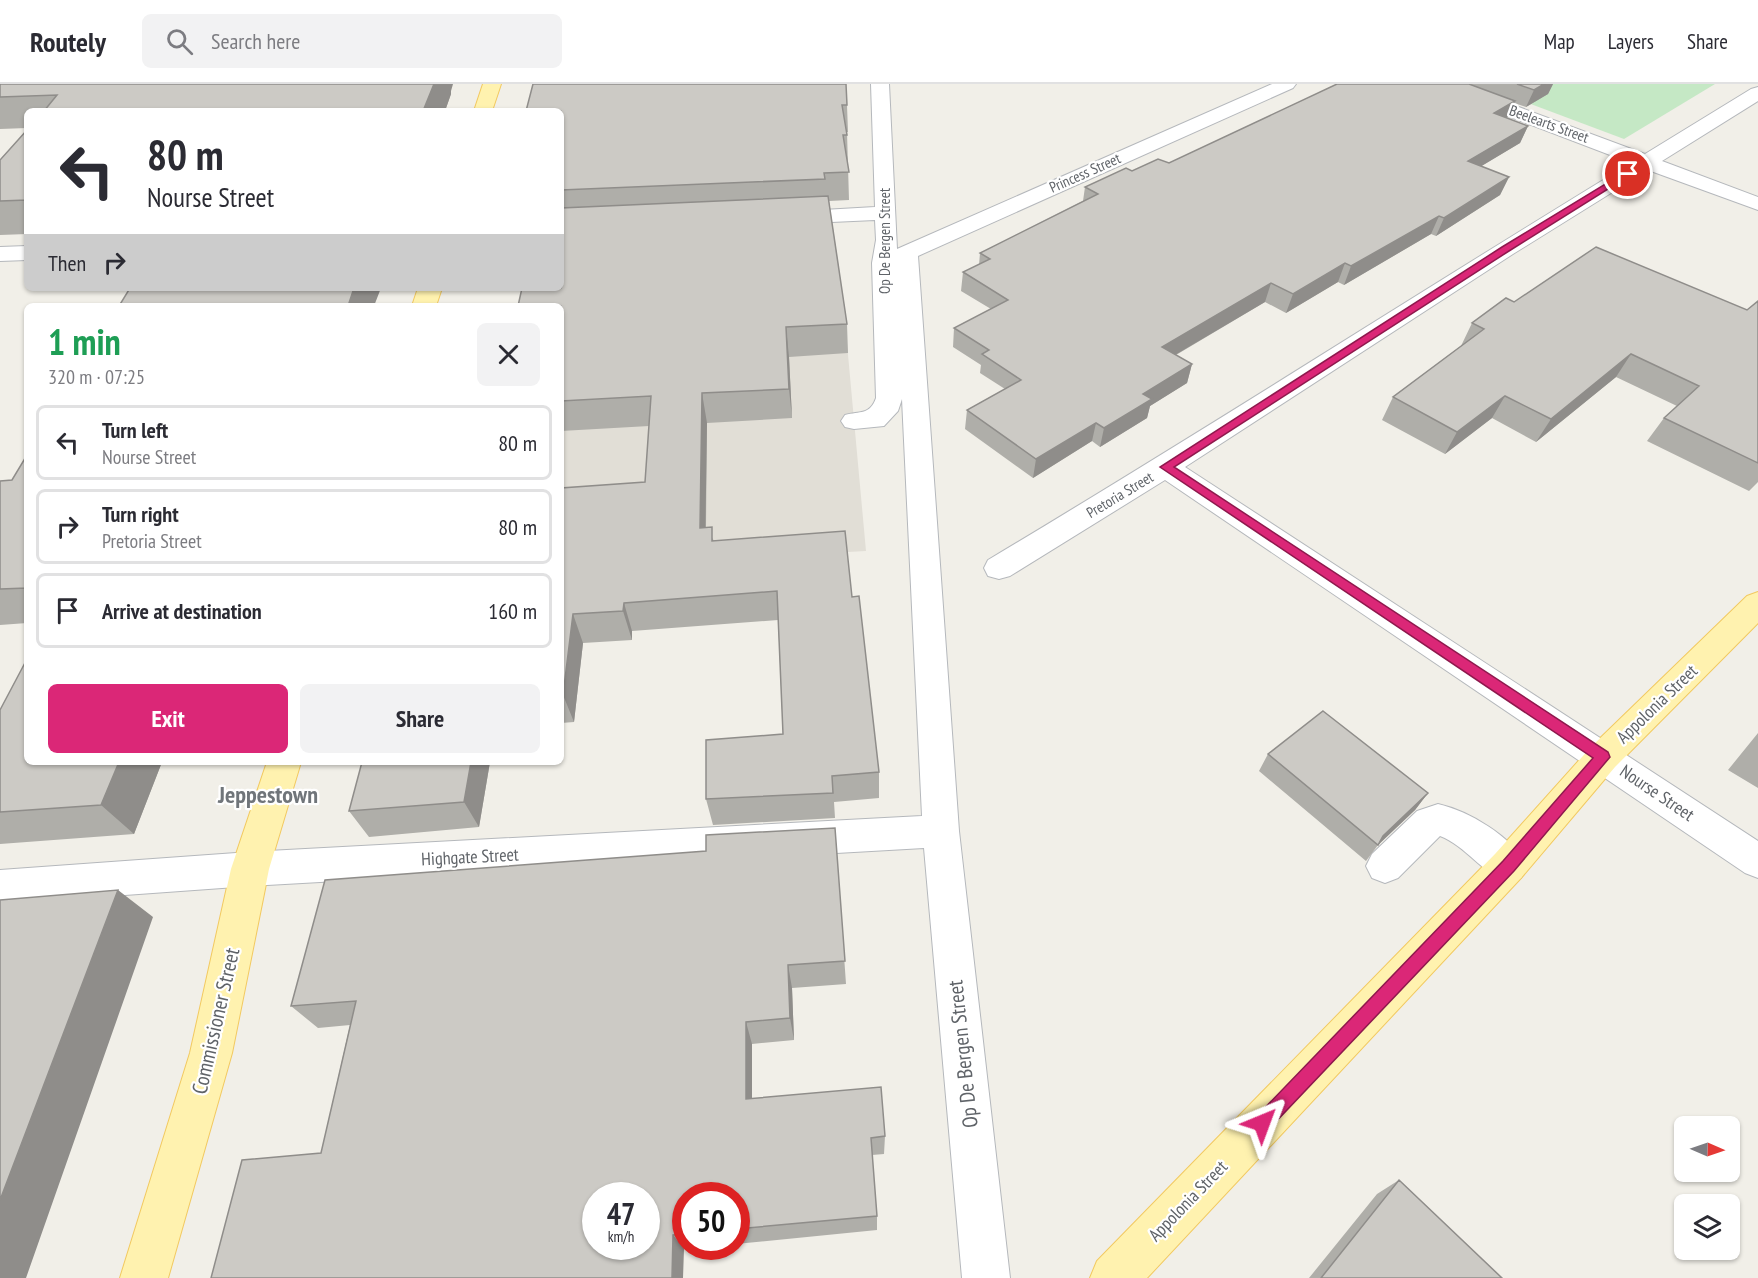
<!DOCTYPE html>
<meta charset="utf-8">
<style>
:root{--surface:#fff;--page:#f2f2f3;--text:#2b2b33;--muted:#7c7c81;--line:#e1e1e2;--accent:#db2777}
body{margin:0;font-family:"PT Sans Narrow",sans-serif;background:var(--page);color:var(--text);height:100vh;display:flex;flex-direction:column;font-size:22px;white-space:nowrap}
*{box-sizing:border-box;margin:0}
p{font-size:20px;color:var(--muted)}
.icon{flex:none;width:33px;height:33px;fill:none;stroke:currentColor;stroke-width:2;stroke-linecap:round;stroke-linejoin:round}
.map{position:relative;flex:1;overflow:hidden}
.drawer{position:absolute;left:24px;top:219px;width:540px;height:462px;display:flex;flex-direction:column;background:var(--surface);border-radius:9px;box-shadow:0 2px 4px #0004}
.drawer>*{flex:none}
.guide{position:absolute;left:24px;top:24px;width:540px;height:183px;border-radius:9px;box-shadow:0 2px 4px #0004;background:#fff;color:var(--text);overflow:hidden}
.needle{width:39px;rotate:92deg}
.tools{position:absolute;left:1674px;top:1032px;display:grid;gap:12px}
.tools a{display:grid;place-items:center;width:66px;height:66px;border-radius:9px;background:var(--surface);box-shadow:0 2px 4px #0004;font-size:30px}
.speed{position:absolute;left:582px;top:1098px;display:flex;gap:12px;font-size:30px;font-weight:700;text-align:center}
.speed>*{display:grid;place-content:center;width:78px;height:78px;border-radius:50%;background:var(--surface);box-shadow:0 2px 4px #0004;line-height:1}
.speed small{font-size:15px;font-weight:400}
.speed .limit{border:9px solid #d22;background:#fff;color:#111}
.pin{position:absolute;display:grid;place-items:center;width:51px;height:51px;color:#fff;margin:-26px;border:3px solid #fff;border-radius:50%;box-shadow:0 2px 6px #0007}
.me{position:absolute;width:66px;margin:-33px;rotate:44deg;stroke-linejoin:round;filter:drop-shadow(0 0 4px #0008)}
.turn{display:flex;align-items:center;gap:21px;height:126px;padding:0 24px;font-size:27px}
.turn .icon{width:78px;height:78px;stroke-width:2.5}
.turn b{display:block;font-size:42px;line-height:51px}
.then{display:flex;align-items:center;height:57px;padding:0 24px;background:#0003;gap:12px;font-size:22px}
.round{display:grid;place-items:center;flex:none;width:63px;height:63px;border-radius:9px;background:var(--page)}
.summary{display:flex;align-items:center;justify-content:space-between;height:102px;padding:0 24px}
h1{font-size:36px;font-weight:700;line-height:45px;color:#1e9e55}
.action{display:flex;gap:12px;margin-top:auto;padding:12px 24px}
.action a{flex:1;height:69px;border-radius:9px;background:var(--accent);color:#fff;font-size:24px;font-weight:700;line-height:69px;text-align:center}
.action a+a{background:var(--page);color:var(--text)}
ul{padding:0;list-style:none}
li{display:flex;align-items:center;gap:18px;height:75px;margin:0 12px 9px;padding:0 12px;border:3px solid var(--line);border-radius:9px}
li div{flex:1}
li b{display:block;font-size:22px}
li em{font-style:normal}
header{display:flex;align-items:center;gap:36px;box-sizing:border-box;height:84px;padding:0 30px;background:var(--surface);border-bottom:2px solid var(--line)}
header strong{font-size:28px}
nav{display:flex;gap:33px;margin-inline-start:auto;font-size:21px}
.search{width:420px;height:54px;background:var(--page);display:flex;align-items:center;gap:15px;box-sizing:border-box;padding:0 21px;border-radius:9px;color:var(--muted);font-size:22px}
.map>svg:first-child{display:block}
.education{fill:#e1ded6}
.green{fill:#c5e8c5}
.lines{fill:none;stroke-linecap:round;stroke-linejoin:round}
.minor-casing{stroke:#b5b8bc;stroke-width:2}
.major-casing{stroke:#f2c960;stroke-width:2}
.minor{fill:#fff;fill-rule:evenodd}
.major{fill:#fff2af;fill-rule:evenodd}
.wall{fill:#afaea9}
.shaded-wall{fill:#8f8d8a}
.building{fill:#cccac5;stroke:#8f8d8a;stroke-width:1.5;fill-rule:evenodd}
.route{fill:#db2777;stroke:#8e194d;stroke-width:1.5}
.labels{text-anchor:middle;stroke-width:4.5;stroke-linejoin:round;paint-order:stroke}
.far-street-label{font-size:15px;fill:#5f6368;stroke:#fff}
.street-label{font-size:18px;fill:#5f6368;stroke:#fff}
.near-street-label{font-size:21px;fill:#5f6368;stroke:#fff}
.district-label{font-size:24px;font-weight:bold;fill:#70757a;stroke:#fff}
</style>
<header>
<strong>Routely</strong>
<div class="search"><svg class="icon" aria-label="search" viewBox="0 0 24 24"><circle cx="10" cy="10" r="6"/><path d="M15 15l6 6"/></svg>Search here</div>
<nav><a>Map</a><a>Layers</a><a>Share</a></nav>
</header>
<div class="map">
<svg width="1758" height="1194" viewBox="0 0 1758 1194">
<rect width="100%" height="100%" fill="#f1efe8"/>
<path class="education" d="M845 238 866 467 561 484V251Z"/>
<path class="green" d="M1477 0H1715L1624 55Z"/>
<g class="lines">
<g class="minor-casing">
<path id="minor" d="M871 0H889L897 165 1272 0H1296L1293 4 918 172 959 747 1010 1194H962L924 764 250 802 0 820V786L250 768 922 732 902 315 898 327 884 342 854 345 845 343 841 337 845 331C860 327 870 331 876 314L872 179 876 156 875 136 788 140 780 139 777 134 780 129 788 128 875 123Z
M1431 0H1457L1645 70 1751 5 1758 3V17L1662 77 1758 113V126L1648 86 1513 170 1185 383 1758 757V794L1745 789 1165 396 1010 492 999 495 988 492 984 484 988 476C1204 347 1416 210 1631 79L1434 4Z
M27 162V176L0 177V163Z
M1438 720C1469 727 1513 753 1527 782L1521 794 1508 799C1482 789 1466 762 1440 752L1398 794 1385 799 1372 794 1366 782 1372 770 1417 727Z"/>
</g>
<g class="major-casing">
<path id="major" d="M483 0H501L492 27H474Z
M418 204H442L436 222H412Z
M1758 508V539L1615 683 1521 794 1147 1194H1090L1097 1177 1495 770 1591 663 1747 512Z
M267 678H301L269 785 232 969 168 1194H120L190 969 231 785Z"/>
</g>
<use href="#minor" class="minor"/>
<use href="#major" class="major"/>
</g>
<path class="wall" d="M0 0 451 7V10L445 27H27V44L0 45Z
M1337 0H1553L1548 10 1526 23 1514 19 1507 34 1528 42 1520 59 1481 82 1509 93 1500 111 1436 152 1431 150 1344 201 1338 198 1286 229 1265 218 1176 271 1192 280 1187 299 1150 322 1147 334 1100 363 1092 357 1033 394 965 345 967 326 1005 305 980 289 981 281 953 263 954 244 991 225 961 207 963 188 979 181 980 169 1083 117 1085 103 1132 87 1169 79Z
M847 21 848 48H847L849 116 829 117 847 240 848 269 789 273 792 334 707 339 706 443 714 457 852 513 879 688V714L834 718 835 734 713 741 706 715 783 650 778 536 632 547V556L583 559 574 638 561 639V404L645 398 649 342 561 347V27Z
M27 46V150L0 151V76Z
M1758 217V398L1749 407 1647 357 1664 334 1677 322 1616 293 1536 358 1492 334 1445 370 1382 336 1393 313 1461 262 1472 239 1514 218 1747 226Z
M27 371V539L0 541V397L12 396Z
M0 626 27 678H162L134 750 0 760Z
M1758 649V704L1728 686Z
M1268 670 1428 709 1415 726 1378 761 1366 777 1259 687Z
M490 678 479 743 369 753 349 727Z
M835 744 846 900 792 904 794 956 752 960V1014L885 1052 884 1070 872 1071 877 1132V1146L736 1160V1112H686V1162H707L684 1165 321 1069 350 941 318 944 291 922 706 767Z
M1399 1096 1502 1194H1309L1377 1110Z"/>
<path class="shaded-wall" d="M434 0H453L451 7V10L445 27H423Z
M1544 0H1553L1548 10 1526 23 1534 6Z
M1515 17 1507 34 1494 29Z
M1528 42 1520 59 1460 95 1468 77Z
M1509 93 1500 111 1436 152 1444 134Z
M1439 132 1431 150 1344 201 1351 182Z
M1345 179 1338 198 1286 229 1293 210Z
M1271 199 1265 218 1158 281 1162 263Z
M354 204H381L374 222H348Z
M786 243 789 273 792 334 789 305Z
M1631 270 1616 293 1536 358 1551 335Z
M1192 280 1187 299 1150 322 1147 334 1100 363 1104 344 1143 310Z
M702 309 707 339 705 473 700 444Z
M1505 312 1492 334 1445 370 1457 348Z
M1096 339 1092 357 1033 394 1036 375Z
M624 519 632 547V556L623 527Z
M573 530 583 559 574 638 563 611Z
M119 678H162L134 750 101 721Z
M471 678H490L479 743 464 718Z
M1428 709 1415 726 1378 761 1383 752Z
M118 806 153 833 26 1194H0V1116Z
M788 881 792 904 794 956 790 934Z
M746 938 752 960V1034L746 1015Z
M673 1151 684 1165 683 1194H672Z"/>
<path class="building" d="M0 0H434L423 27H44L57 11 0 13Z
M533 0H846L847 21H842L847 51H843L849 88 824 89 825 95 561 106V27H526Z
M1337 0H1469L1515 17 1494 29 1528 42 1468 77 1509 93 1444 134 1439 132 1351 182 1345 179 1293 210 1271 199 1162 263 1192 280 1143 310 1152 315 1104 344 1096 339 1036 375 967 326 1021 296 982 270 989 266 954 244 1008 216 963 188 990 175 980 169 1098 110 1085 103 1126 84 1132 87 1158 75 1169 79Z
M1517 0H1544L1534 6Z
M27 46V116L0 117V76Z
M828 112 847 240 786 243 789 305 702 309 700 444 712 443V457L845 447 852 513 859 512 879 688 832 692 833 709 706 715V656L783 650 777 507 624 519 623 527 573 530 563 611H561V404L645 398 651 312 561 317V222H518L522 204H561V124Z
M1596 163 1747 226 1758 217V379L1664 334 1699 302 1631 270 1551 335 1505 312 1457 348 1393 313 1484 245 1472 239 1506 214 1514 218Z
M130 204H354L348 222H119Z
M27 371V504L0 505V397L12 396Z
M27 575V678H119L101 721 0 728V626Z
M1323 627 1428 709 1383 752 1378 761 1268 670Z
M362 678H471L464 718 349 727Z
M835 744 845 877 788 881 790 934 746 938V1015L881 1003 885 1052 871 1054 877 1132 736 1145V1112H686V1150L673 1151 672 1194H211L242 1076 321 1069 356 917 291 922 325 796 706 767V751ZM596 1112H646V1162H596Z
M118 806 0 1116V816Z
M1399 1096 1502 1194H1321Z"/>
<path class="route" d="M1625 88 1632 90 1509 167 1174 383 1608 668 1610 673 1514 787 1268 1046 1262 1048 1256 1046 1253 1039 1256 1033 1503 777 1593 674 1160 383 1502 163Z"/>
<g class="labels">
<g class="far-street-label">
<text transform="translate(1549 40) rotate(20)" y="5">Beelearts Street</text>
<text transform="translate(1085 89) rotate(-24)" y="5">Princess Street</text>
<text transform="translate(885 157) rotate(-90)" y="5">Op De Bergen Street</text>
<text transform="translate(1120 411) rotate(-31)" y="5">Pretoria Street</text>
</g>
<g class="street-label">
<text transform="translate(1657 620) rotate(-44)" y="6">Appolonia Street</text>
<text transform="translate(1657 709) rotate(34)" y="6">Nourse Street</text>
<text transform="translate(470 773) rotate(-3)" y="6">Highgate Street</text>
<text transform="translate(1188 1117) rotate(-46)" y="6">Appolonia Street</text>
</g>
<g class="near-street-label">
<text transform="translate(216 937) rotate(-77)" y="7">Commissioner Street</text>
<text transform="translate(963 970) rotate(-96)" y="7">Op De Bergen Street</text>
</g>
<g class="district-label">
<text x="268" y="719">Jeppestown</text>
</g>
</g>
</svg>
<div class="tools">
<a><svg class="needle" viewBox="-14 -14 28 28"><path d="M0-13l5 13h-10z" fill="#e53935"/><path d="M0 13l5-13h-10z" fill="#7c7c81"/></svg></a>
<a><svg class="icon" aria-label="layers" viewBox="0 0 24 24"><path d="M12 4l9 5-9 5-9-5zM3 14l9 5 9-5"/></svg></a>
</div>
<div class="speed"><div>47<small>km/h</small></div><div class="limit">50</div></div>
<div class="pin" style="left:1628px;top:90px;background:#d93025"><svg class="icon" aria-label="arrive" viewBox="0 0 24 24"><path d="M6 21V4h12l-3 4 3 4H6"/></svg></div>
<svg class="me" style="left:1262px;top:1039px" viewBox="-20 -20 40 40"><path d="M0-17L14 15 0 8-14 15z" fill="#db2777" stroke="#fff" stroke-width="4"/></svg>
<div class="guide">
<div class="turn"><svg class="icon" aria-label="left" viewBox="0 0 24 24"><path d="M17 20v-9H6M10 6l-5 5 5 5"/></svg><div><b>80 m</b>Nourse Street</div></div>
<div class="then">Then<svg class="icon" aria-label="right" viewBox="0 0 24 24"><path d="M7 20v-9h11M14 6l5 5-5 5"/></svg></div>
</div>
<section class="drawer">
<div class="summary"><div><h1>1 min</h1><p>320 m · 07:25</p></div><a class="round"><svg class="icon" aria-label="close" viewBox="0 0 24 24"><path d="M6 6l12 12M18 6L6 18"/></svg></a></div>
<ul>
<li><svg class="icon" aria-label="left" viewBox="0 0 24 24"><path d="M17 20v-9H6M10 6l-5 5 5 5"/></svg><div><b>Turn left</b><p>Nourse Street</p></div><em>80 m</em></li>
<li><svg class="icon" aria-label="right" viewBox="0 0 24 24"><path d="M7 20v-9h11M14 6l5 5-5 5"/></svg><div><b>Turn right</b><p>Pretoria Street</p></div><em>80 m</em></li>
<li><svg class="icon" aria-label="arrive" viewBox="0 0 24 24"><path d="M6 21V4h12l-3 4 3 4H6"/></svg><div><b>Arrive at destination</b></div><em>160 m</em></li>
</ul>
<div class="action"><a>Exit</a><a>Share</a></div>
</section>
</div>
